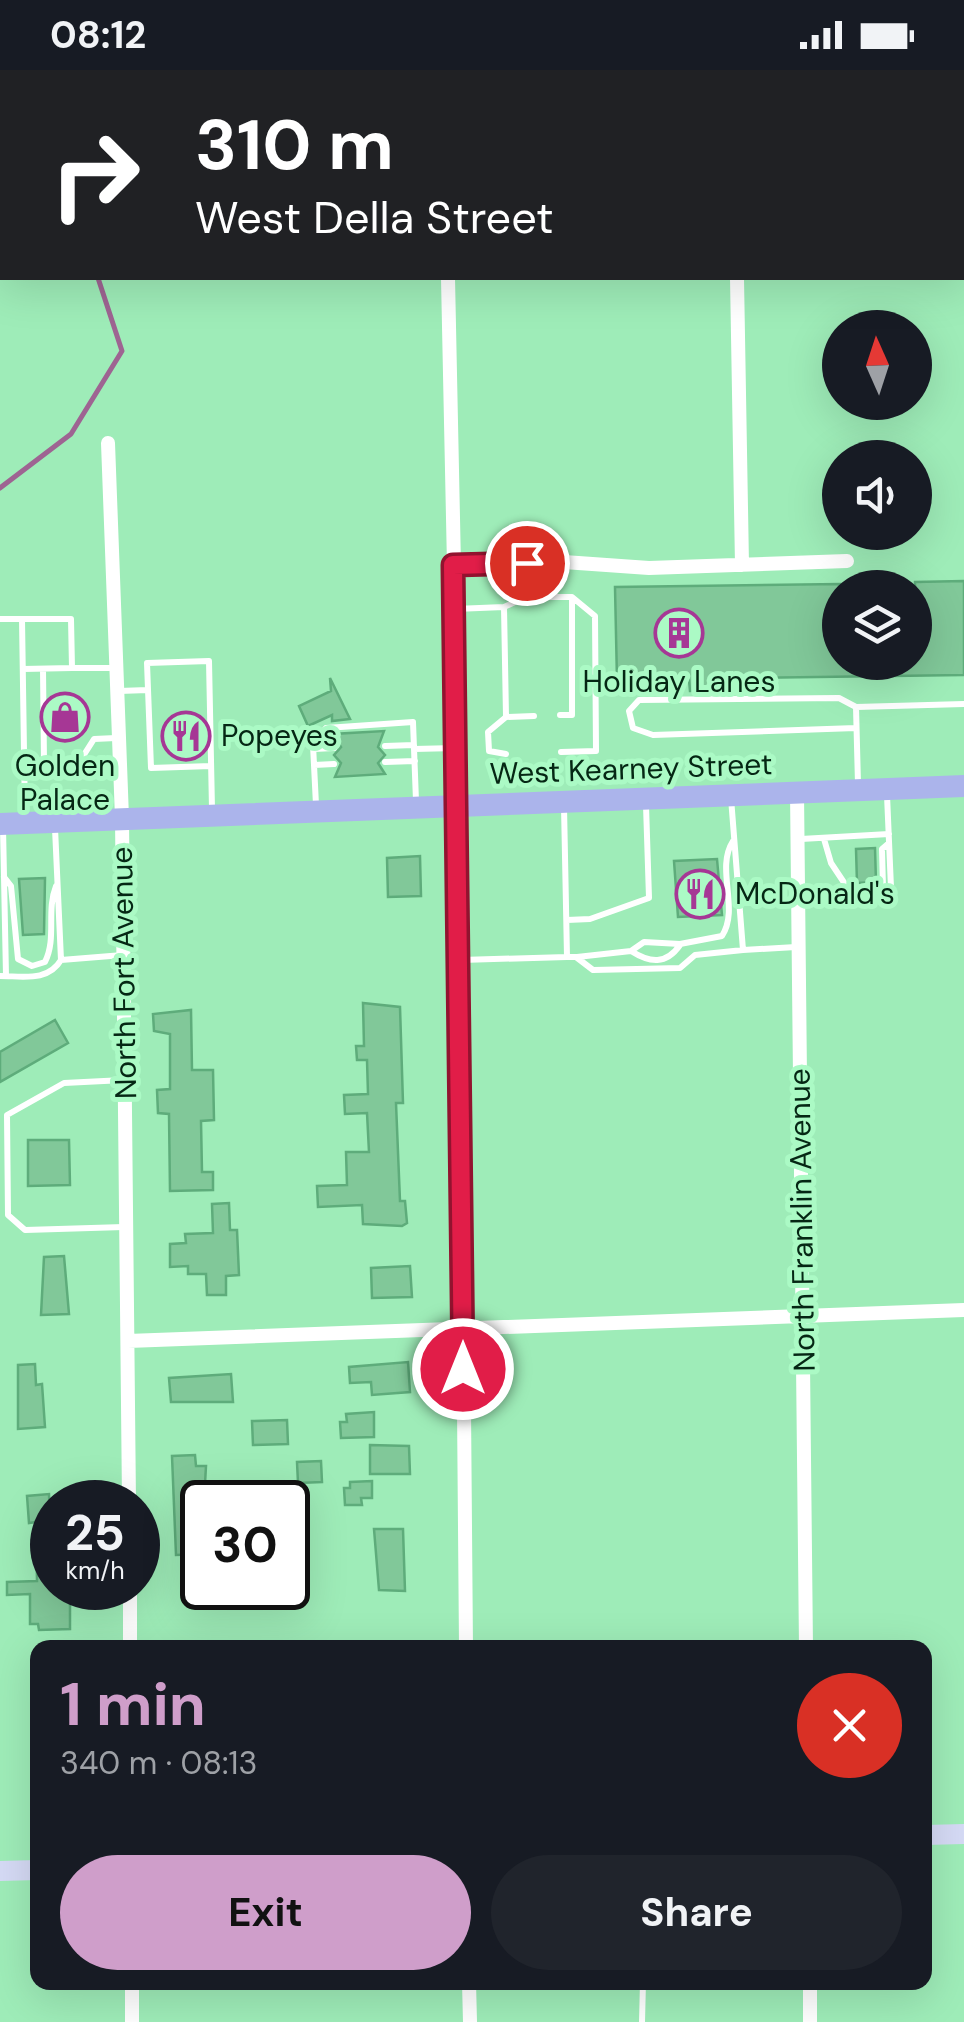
<!DOCTYPE html>
<meta charset="utf-8">
<style>
:root{--surface:#171b24;--page:#20242c;--text:#f1f3f6;--muted:#9ea1a6;--accent:#cf9eca}
body{margin:0;font-family:"DM Sans",sans-serif;background:var(--page);color:var(--text);height:100vh;display:flex;flex-direction:column;font-size:38px;white-space:nowrap}
*{box-sizing:border-box;margin:0}
p{font-size:32px;color:var(--muted)}
.icon{flex:none;width:55px;height:55px;fill:none;stroke:currentColor;stroke-width:2;stroke-linecap:round;stroke-linejoin:round}
.map{position:relative;flex:1;overflow:hidden}
.sheet{position:absolute;left:30px;top:1570px;width:902px;height:350px;display:flex;flex-direction:column;background:var(--surface);border-radius:20px;box-shadow:0 10px 40px #0002}
.sheet>*{flex:none}
.guide{position:absolute;left:0px;top:0px;width:965px;height:210px;box-shadow:0 10px 40px #0002;background:#202124;color:#fff;overflow:hidden}
.needle{width:65px;rotate:357deg}
.tools{position:absolute;left:822px;top:240px;display:grid;gap:20px}
.tools a{display:grid;place-items:center;width:110px;height:110px;border-radius:50%;background:var(--surface);box-shadow:0 10px 40px #0002;font-size:50px}
.speed{position:absolute;left:30px;top:1410px;display:flex;gap:20px;font-size:50px;font-weight:700;text-align:center}
.speed>*{display:grid;place-content:center;width:130px;height:130px;border-radius:50%;background:var(--surface);box-shadow:0 10px 40px #0002;line-height:1}
.speed small{font-size:25px;font-weight:400}
.speed .limit{border:5px solid #111;border-radius:15px;background:#fff;color:#111}
.pin{position:absolute;display:grid;place-items:center;width:85px;height:85px;color:#fff;margin:-42px;border:5px solid #fff;border-radius:50%;box-shadow:0 2px 10px #0007}
.me{position:absolute;width:110px;margin:-55px;rotate:0deg;stroke-linejoin:round;filter:drop-shadow(0 0 8px #0008)}
.turn{display:flex;align-items:center;gap:35px;height:210px;padding:0 30px;font-size:45px}
.turn .icon{width:130px;height:130px;stroke-width:2.5}
.turn b{display:block;font-size:70px;line-height:85px}
.round{display:grid;place-items:center;flex:none;width:105px;height:105px;border-radius:52px;background:var(--page)}
.summary{display:flex;align-items:center;justify-content:space-between;height:170px;padding:0 30px}
h1{font-size:60px;font-weight:700;line-height:75px;color:var(--accent)}
.action{display:flex;gap:20px;margin-top:auto;padding:20px 30px}
.action a{flex:1;height:115px;border-radius:60px;background:var(--accent);color:#111;font-size:40px;font-weight:700;line-height:115px;text-align:center}
.action a+a{background:var(--page);color:var(--text)}
.status{display:flex;justify-content:space-between;align-items:center;height:70px;padding:0 50px;background:var(--surface);direction:ltr}
.status svg{height:28px;fill:currentColor}
.map>svg:first-child{display:block}
.lines{fill:none;stroke-linecap:round;stroke-linejoin:round}
.stream{stroke:#9e6492;stroke-width:5}
.building{fill:#81c899;stroke:#5eac7b;stroke-width:2.5}
.lane{stroke:#fff;stroke-width:6}
.street{stroke:#fff;stroke-width:14}
.secondary{stroke:#d5daf5;stroke-width:20}
.primary{stroke:#abb4eb;stroke-width:22}
.route-casing{stroke:#92132f;stroke-width:25}
.route{stroke:#e11d48;stroke-width:18}
.labels{text-anchor:middle;stroke-width:10;stroke-linejoin:round;paint-order:stroke}
.poi-label{font-size:30px;fill:#052714;stroke:#abfac5}
.street-label{font-size:30px;fill:#052714;stroke:#abfac5}
</style>
<div class="status"><b>08:12</b><svg viewBox="0 0 49 12"><path d="M0 12V9h3v3zM5 12V6h3v6zM10 12V3h3v9zM15 12V0h3v12zM26 1h20v11H26zM47 4h2v5h-2z"/></svg></div>
<div class="map">
<svg width="964" height="1952" viewBox="0 0 964 1952">
<rect width="100%" height="100%" fill="#9eecb8"/>
<g class="lines">
<path class="stream" d="M0 114 2 116
M0 418 71 364 122 281 98 208"/>
</g>
<path class="building" d="M964 511V605L743 608 725 610V620L690 621 689 610 617 611 615 517 840 514V592H915V512Z
M330 608 350 649 332 651V645L308 656 299 636 331 621Z
M384 661 378 677 385 685 378 693 385 704 335 707 341 693 334 685 341 677 333 664Z
M875 778 876 812 857 813 856 779Z
M420 786 421 826 388 827 387 788Z
M717 789 722 845 678 847 674 791Z
M45 808 44 864 23 865 19 809Z
M363 933 400 937 403 1033H396L400 1131H405L407 1153 402 1156 363 1154 362 1135 318 1137 317 1116 347 1115 346 1082H369L367 1043 345 1044 344 1025 368 1024 367 990H357L356 976H364Z
M191 940 192 1000H213L214 1050 201 1051 202 1102H213V1120L170 1121 169 1044 158 1043 157 1020 170 1019V964L154 961 153 944Z
M55 950 68 973 0 1012V982Z
M28 1070H69L70 1115 28 1116Z
M229 1133 230 1160H237L239 1205 226 1206V1225H207L206 1204H188V1196L170 1197V1174L186 1173 185 1164 213 1163 212 1134Z
M64 1186 69 1244 41 1245 44 1187Z
M410 1196 412 1227 372 1228 371 1198Z
M408 1292 410 1322 372 1325 371 1312 350 1313 349 1297Z
M35 1294 36 1315 42 1314 45 1357 18 1359V1295Z
M231 1304 233 1332H171L169 1308Z
M374 1342V1367L341 1368 340 1352H347L346 1344Z
M287 1350 288 1374 253 1375 252 1351Z
M370 1375 409 1376 410 1404H370Z
M195 1385 196 1396H206L201 1484 176 1485 172 1386Z
M321 1391 322 1412 298 1413 297 1392Z
M372 1411V1428H361L362 1435H345L344 1418H350V1412Z
M49 1424 52 1518 70 1522V1559L39 1560 38 1554H30V1524L7 1525V1512L37 1511 36 1452 29 1453 27 1426Z
M374 1459H403L405 1521 379 1520Z"/>
<g class="lines">
<path class="lane" d="M551 527H572L595 546 596 681 561 682
M455 539 504 537
M0 549H22
M23 599 72 598
M43 599 44 693
M119 621 148 620
M560 645H572V528
M506 647 534 646
M856 658 653 665 633 658 629 641 639 630 839 628 856 637
M385 676 414 675
M314 679 334 678
M414 679 456 678
M506 684 489 681 488 662 506 647 504 537 526 527H542
M385 692 415 691
M24 693 80 691 94 669 116 668
M314 695 334 694
M211 696 151 698 147 593 209 591 212 739
M858 714 856 637 964 634
M316 735 313 675 326 658 413 652 416 731
M25 747 22 549H71L72 598H114
M3 757 6 906
M801 769 889 764
M824 769 831 793 849 820 891 818 887 725
M4 807 11 816 18 889 32 896 45 892C57 868 46 841 56 816
M883 818 882 779 889 773
M567 850 590 849 649 828 646 735
M743 880 796 877
M631 881C650 893 666 895 680 875
M567 887H576L593 900 680 898 695 885 743 880 731 728
M577 887 631 881 644 872 680 874 722 866C740 838 715 799 733 771
M61 890 123 885
M461 890 567 887 564 736
M0 906C23 906 48 912 61 890L55 758
M124 1010 64 1013 7 1045 8 1145 25 1160 124 1157
M642 1952 643 1912"/>
<path class="street" d="M101 0V2
M445 0V2
M734 0V2
M448 208 459 736 466 1578
M737 208 742 495
M108 373 122 748 129 1432
M453 495 564 492 649 498 847 491
M797 722 806 1578
M128 1271 964 1240
M130 1518V1578
M132 1912V1952
M469 1912 470 1952
M810 1912V1952"/>
<path class="secondary" d="M925 1765 964 1764
M0 1801 38 1800"/>
<path class="primary" d="M0 754 964 716"/>
</g>
<g class="lines">
<g class="route-casing">
<path id="route" d="M463 1299 453 495 527 493"/>
</g>
<use href="#route" class="route"/>
</g>
<defs>
<g id="building-ring" transform="scale(2.5)"><circle r="9.5" fill="#abfac5" stroke="#a63795" stroke-width="1.5"/><path d="M-4-6H4V6H1V3H-1V6H-4ZM-2.5-4.3h1.7v1.8h-1.7ZM.8-4.3h1.7v1.8H.8ZM-2.5-1h1.7V.8h-1.7ZM.8-1h1.7V.8H.8Z" fill="#a63795"/></g>
<g id="shop-ring" transform="scale(2.5)"><circle r="9.5" fill="#abfac5" stroke="#a63795" stroke-width="1.5"/><path d="M-5-2.5h2.3a2.7 3.5 0 0 1 5.4 0H5L5.5 6h-11ZM-1.5-2.5h3a1.5 2.3 0 0 0-3 0Z" fill="#a63795"/></g>
<g id="restaurant-ring" transform="scale(2.5)"><circle r="9.5" fill="#abfac5" stroke="#a63795" stroke-width="1.5"/><path d="M-5-6h1v4h1v-4h1v4h1v-4h1v5L-1.5 .5V6h-2V.5L-5-1ZM5-6V6H3V1.5H1.5Q1.5-4 5-6Z" fill="#a63795"/></g>
</defs>
<g fill-rule="evenodd">
<use href="#building-ring" x="679" y="563"/>
<use href="#shop-ring" x="65" y="647"/>
<use href="#restaurant-ring" x="186" y="666"/>
<use href="#restaurant-ring" x="700" y="824"/>
</g>
<g class="labels">
<g class="poi-label">
<text x="679" y="622">Holiday Lanes</text>
<text x="221" y="676" text-anchor="start">Popeyes</text>
<text x="65" y="706">Golden<tspan x="65" dy="34">Palace</tspan></text>
<text x="735" y="834" text-anchor="start">McDonald's</text>
</g>
<g class="street-label">
<text transform="translate(631 699) rotate(-2)" y="10">West Kearney Street</text>
<text transform="translate(124 903) rotate(-91)" y="10">North Fort Avenue</text>
<text transform="translate(802 1150) rotate(-91)" y="10">North Franklin Avenue</text>
</g>
</g>
</svg>
<div class="tools">
<a><svg class="needle" viewBox="-14 -14 28 28"><path d="M0-13l5 13h-10z" fill="#e53935"/><path d="M0 13l5-13h-10z" fill="#9ea1a6"/></svg></a>
<a><svg class="icon" aria-label="sound" viewBox="0 0 24 24"><path d="M4 9h4l5-4v14l-5-4H4zM17 9q2 3 0 6"/></svg></a>
<a><svg class="icon" aria-label="layers" viewBox="0 0 24 24"><path d="M12 4l9 5-9 5-9-5zM3 14l9 5 9-5"/></svg></a>
</div>
<div class="speed"><div>25<small>km/h</small></div><div class="limit">30</div></div>
<div class="pin" style="left:527px;top:493px;background:#d93025"><svg class="icon" aria-label="arrive" viewBox="0 0 24 24"><path d="M6 21V4h12l-3 4 3 4H6"/></svg></div>
<svg class="me" style="left:463px;top:1299px" viewBox="-20 -20 40 40"><circle r="17" fill="#e11d48" stroke="#fff" stroke-width="3"/><path d="M0-11L8 9 0 5-8 9z" fill="#fff"/></svg>
<div class="guide">
<div class="turn"><svg class="icon" aria-label="right" viewBox="0 0 24 24"><path d="M7 20v-9h11M14 6l5 5-5 5"/></svg><div><b>310 m</b>West Della Street</div></div>
</div>
<section class="sheet">
<div class="summary"><div><h1>1 min</h1><p>340 m · 08:13</p></div><a class="round" style="background:#d93025;color:#fff"><svg class="icon" aria-label="close" viewBox="0 0 24 24"><path d="M6 6l12 12M18 6L6 18"/></svg></a></div>
<div class="action"><a>Exit</a><a>Share</a></div>
</section>
</div>
